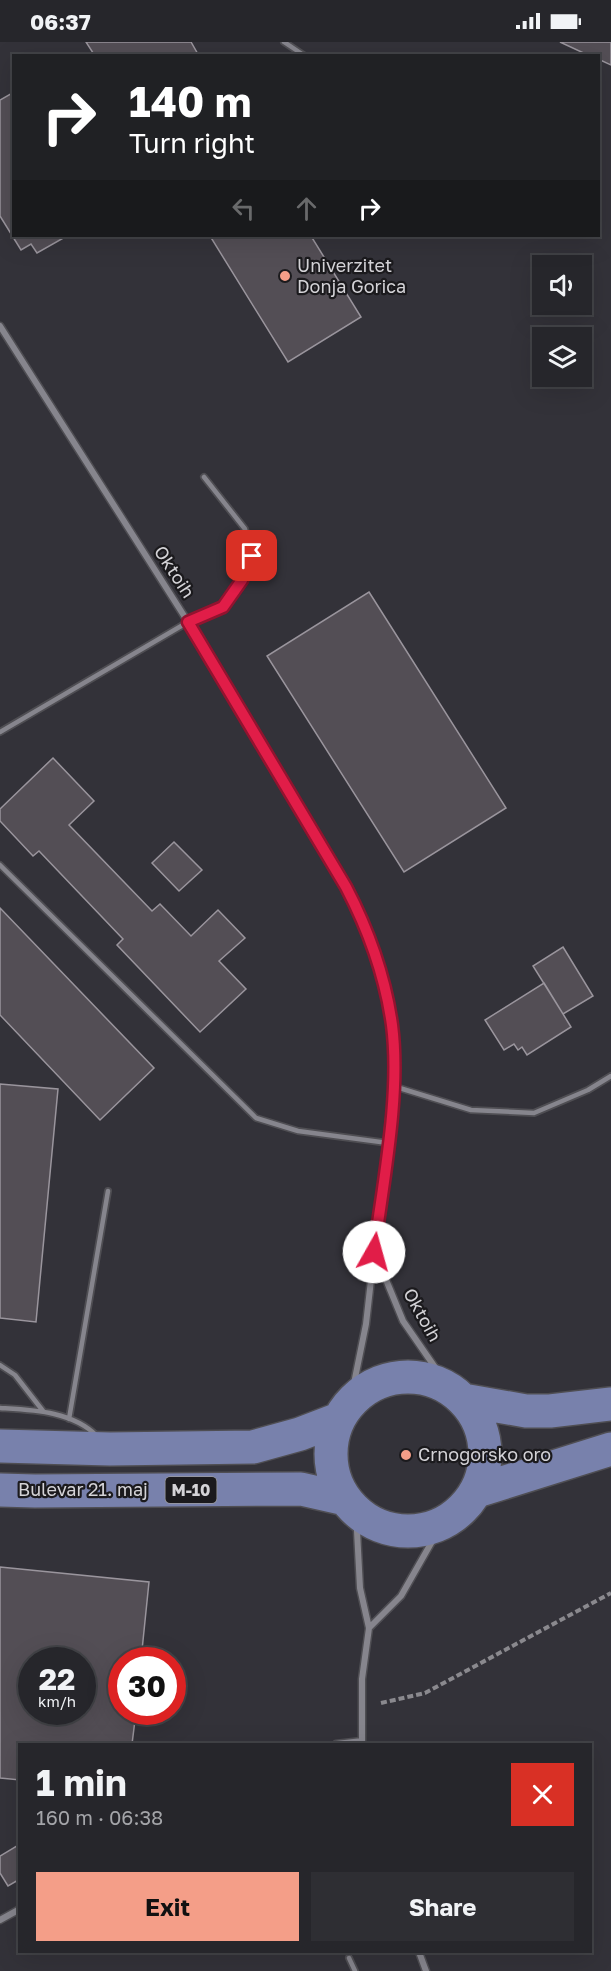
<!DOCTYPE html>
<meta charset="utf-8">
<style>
:root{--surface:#26262b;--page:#2e2e33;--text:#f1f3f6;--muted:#a4a5a9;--line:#424347;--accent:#f49e88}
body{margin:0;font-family:"Golos Text",sans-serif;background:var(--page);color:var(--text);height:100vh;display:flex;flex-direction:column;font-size:22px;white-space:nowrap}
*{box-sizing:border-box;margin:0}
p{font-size:20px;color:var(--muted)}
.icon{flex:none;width:33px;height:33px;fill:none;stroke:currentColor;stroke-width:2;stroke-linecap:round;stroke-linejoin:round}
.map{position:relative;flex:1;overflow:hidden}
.sheet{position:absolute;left:18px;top:1701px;width:574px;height:210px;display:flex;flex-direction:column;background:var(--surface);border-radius:0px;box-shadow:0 6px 24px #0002,0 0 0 2px var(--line)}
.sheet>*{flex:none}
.top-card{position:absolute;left:12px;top:12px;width:588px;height:183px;border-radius:0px;box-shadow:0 6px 24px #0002,0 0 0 2px var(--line);background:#202124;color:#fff;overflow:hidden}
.controls{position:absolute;left:532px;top:213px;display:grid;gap:12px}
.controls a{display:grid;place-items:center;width:60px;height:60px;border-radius:0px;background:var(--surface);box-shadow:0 6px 24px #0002,0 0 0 2px var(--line);font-size:30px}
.speed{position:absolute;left:18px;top:1605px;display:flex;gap:12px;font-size:30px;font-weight:700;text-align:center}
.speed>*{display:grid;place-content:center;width:78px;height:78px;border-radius:50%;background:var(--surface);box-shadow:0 6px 24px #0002,0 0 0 2px var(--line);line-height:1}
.speed small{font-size:15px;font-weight:400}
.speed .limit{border:9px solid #d22;background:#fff;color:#111}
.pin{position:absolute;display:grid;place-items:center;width:51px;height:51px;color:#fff;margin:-26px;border-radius:12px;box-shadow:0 3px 9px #0006}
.me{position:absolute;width:66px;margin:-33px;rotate:7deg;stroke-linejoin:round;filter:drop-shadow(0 0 4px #0008)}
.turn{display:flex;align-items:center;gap:21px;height:126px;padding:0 18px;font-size:27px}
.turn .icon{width:78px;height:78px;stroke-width:2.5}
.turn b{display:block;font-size:42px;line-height:51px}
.lanes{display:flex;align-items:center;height:57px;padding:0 18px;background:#0003;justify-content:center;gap:30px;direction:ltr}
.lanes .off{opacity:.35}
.round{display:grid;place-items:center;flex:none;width:63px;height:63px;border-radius:0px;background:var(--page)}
.headline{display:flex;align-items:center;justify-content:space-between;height:102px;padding:0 18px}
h1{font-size:36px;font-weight:700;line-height:45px}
.cta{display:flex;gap:12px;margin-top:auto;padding:12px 18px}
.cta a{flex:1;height:69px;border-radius:0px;background:var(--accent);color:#111;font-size:24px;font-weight:700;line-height:69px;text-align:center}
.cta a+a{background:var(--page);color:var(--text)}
.status{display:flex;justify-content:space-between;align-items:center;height:42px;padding:0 30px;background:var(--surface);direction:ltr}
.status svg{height:16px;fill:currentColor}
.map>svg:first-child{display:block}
.building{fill:#534e55;stroke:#9a959d;stroke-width:1.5;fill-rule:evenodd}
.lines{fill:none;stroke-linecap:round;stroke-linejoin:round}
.service-casing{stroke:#4f4e53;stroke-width:8}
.minor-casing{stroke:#4f4e53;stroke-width:9}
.primary-casing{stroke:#4f4e53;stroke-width:36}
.path{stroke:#8a898e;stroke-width:4;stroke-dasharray:6 3;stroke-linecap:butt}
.service{stroke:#86858d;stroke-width:4.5}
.minor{stroke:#86858d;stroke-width:6}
.primary{stroke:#7881ac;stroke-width:33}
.route-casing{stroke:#92132f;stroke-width:15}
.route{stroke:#e11d48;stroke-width:10}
.poi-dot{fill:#f49e88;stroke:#1b1a1d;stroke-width:2}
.labels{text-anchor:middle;stroke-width:4.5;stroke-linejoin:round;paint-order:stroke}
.shield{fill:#1b1a1d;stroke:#9c9c9f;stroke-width:1.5}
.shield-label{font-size:16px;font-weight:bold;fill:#d4d3d7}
.poi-label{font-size:18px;fill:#d4d3d7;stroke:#1b1a1d;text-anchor:start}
.street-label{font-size:18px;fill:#d4d3d7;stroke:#1b1a1d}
</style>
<div class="status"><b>06:37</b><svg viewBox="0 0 49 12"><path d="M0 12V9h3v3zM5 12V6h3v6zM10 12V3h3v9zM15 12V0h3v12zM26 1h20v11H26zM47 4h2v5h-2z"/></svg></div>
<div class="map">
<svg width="611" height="1929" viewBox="0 0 611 1929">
<rect width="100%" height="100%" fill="#333239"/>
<path class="building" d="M86 0H191L199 14H95Z
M560 0H611V23L598 17V14H590Z
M14 50V194H67L37 211 31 202 21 208 0 174V58Z
M210 194H311L361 275 288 320Z
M369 550 506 766 404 830 267 614Z
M53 716 94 759 69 783 152 869 160 862 191 894 218 868 245 896 219 919 246 947 200 990 117 903 123 897 39 809 33 814 0 779V767Z
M174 800 202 828 179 849 152 821Z
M0 866 154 1026 100 1078 0 973Z
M563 905 593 954 563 972 533 924Z
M544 941 571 985 527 1013 522 1005 518 1008 514 1002 504 1008 485 978Z
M0 1042 58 1047 36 1280 0 1276Z
M0 1525 149 1540 141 1618H122V1670H136L132 1702H20V1738L0 1736ZM32 1618H82V1670H32Z
M20 1802V1837L8 1844 0 1831V1814Z"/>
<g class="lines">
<g class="service-casing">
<path id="service" d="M284 0 305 14
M0 690 188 580 223 565 242 539 252 514 245 487 204 435
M0 823 256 1076 298 1089 388 1101
M393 1044 471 1068 534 1071 588 1048 611 1034
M0 1323 15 1333 43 1369
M0 1366C33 1368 72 1369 97 1394
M69 1377 108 1149
M349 1916 355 1929"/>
</g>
<g class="minor-casing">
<path id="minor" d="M0 284 188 580 330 819 358 867 378 917 386 951 392 985 393 1044 366 1282 350 1361
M375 1211 403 1279 450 1347
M369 1586 401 1554 442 1482
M336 1702 362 1699V1637L369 1586 360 1546 356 1470
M0 1878 20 1867
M419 1910 426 1929"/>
</g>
<g class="primary-casing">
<path id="primary" d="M331 1412a77 77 0 1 1 154 0a77 77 0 1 1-154 0Z
M463 1358 526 1369H550L611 1362
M0 1404 110 1407 253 1405 300 1392 339 1377
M0 1448 35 1449 301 1447 345 1457
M477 1449 611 1407"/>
</g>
<path class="path" d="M381 1661 425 1651 611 1551"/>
<use href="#service" class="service"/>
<use href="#minor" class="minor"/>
<use href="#primary" class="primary"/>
</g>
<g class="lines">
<g class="route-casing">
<path id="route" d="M252 514 242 538 223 565 188 580 346 845C369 889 385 933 392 983 401 1053 383 1140 374 1210"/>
</g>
<use href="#route" class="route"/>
</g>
<g class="poi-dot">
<circle cx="285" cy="234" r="6"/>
<circle cx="406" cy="1413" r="6"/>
</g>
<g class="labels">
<rect class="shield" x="165.5" y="1435" width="51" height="26" rx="4.5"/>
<g class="shield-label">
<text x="191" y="1454">M-10</text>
</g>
<g class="poi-label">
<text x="297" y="230">Univerzitet<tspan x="297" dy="21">Donja Gorica</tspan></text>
<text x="418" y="1419">Crnogorsko oro</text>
</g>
<g class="street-label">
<text transform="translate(174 530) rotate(57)" y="6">Oktoih</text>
<text transform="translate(422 1273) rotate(61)" y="6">Oktoih</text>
<text x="83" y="1454">Bulevar 21. maj</text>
</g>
</g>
</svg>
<div class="controls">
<a><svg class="icon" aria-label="sound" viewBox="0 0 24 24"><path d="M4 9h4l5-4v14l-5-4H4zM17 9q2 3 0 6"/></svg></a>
<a><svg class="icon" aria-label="layers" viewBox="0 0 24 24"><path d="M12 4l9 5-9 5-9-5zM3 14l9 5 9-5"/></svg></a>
</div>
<div class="speed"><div>22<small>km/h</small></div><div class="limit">30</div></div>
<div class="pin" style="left:252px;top:514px;background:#d93025"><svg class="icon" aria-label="arrive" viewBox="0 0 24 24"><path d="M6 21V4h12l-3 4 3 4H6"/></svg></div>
<svg class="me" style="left:374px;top:1210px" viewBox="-20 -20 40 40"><circle r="19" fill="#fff"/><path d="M0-13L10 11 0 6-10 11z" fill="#e11d48"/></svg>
<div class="top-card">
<div class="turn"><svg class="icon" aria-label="right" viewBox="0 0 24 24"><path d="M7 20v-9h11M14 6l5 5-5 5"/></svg><div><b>140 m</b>Turn right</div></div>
<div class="lanes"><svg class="icon off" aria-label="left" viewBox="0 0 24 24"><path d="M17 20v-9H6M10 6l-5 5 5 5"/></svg><svg class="icon off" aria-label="ahead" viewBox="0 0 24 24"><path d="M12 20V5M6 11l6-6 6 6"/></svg><svg class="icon" aria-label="right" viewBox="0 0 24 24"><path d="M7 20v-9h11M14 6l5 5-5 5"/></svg></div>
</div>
<section class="sheet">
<div class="headline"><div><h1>1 min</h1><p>160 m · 06:38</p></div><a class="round" style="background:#d93025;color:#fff"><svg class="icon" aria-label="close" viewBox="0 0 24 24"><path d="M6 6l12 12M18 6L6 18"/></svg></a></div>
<div class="cta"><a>Exit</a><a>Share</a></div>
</section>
</div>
